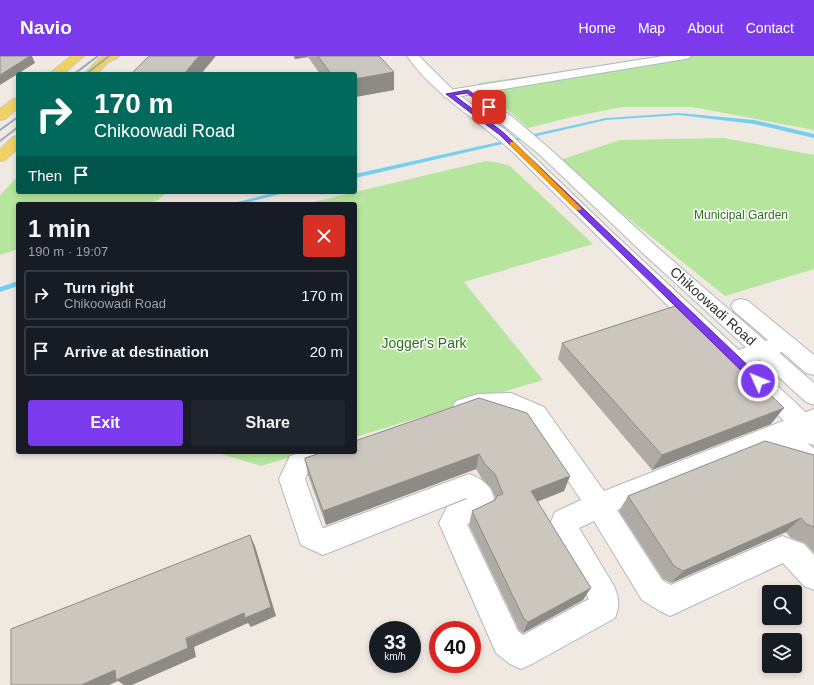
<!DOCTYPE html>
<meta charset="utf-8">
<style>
:root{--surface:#171b24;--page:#20242c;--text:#f1f3f6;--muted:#9ea1a6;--line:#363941;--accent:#7c3aed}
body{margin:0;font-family:Helvetica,sans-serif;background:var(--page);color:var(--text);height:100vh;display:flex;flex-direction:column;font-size:15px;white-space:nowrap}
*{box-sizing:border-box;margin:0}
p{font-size:13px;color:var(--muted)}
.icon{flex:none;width:22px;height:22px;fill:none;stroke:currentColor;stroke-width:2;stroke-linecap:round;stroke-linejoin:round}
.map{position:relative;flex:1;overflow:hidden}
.side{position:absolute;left:16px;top:146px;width:341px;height:252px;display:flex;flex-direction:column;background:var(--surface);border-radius:4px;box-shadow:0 2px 6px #0003}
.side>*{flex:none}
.hud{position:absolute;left:16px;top:16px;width:341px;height:122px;border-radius:4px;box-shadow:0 2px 6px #0003;background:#00695c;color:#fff;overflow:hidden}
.tools{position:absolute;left:762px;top:529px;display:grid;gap:8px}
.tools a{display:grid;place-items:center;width:40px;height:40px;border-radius:4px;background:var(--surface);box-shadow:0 2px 6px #0003;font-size:20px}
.speed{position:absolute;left:369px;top:565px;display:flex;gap:8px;font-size:20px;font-weight:700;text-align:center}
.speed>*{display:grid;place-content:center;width:52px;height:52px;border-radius:50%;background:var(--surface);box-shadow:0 2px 6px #0003;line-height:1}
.speed small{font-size:10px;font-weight:400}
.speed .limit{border:6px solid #d22;background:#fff;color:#111}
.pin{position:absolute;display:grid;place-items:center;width:34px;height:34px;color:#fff;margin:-17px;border-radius:8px;box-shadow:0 2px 6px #0006}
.me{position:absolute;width:44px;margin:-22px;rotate:314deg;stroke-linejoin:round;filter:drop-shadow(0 0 3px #0008)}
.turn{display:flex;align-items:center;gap:14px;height:84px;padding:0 12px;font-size:18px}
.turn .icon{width:52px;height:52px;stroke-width:2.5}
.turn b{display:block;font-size:28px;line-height:34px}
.then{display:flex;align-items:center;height:38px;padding:0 12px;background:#0003;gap:8px;font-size:15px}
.round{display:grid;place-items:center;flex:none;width:42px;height:42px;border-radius:4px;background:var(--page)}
.overview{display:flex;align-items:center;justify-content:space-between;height:68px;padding:0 12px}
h1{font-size:24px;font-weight:800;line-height:30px}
.cta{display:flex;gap:8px;margin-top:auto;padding:8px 12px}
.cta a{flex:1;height:46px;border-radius:4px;background:var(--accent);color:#fff;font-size:16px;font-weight:800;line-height:46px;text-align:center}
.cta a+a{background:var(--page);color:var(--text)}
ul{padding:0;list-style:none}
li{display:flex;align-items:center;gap:12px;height:50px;margin:0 8px 6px;padding:0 4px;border:2px solid var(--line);border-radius:4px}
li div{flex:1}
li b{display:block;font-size:15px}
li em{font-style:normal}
header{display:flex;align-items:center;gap:24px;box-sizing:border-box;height:56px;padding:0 20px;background:var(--accent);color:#fff}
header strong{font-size:19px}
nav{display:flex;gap:22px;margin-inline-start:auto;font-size:14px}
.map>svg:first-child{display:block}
.green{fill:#b6e59e}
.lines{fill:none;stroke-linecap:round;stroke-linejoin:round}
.stream{fill:#75cff0;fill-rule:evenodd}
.minor-casing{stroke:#b4b7c1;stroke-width:2}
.tertiary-casing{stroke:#b4b7c1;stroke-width:2}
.primary-casing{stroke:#c9c9c9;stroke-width:2}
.minor{fill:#fff;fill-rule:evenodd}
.tertiary{fill:#fff;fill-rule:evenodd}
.primary{fill:#f2d163;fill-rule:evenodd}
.rail{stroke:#a3a6b8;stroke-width:2}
.wall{fill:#afaba4}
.shaded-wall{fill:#8e8b86}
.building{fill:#cbc7bf;stroke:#8e8b86}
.route{fill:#7c3aed;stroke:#51269a}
.slow{fill:#f59e0b}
.labels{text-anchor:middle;stroke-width:3;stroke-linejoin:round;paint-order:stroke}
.far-park-label{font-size:12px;fill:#2c6e1b;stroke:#fff}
.street-label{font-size:14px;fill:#2e2e2e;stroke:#fff}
.park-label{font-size:14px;fill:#2c6e1b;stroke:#fff}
</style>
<header>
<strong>Navio</strong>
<nav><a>Home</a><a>Map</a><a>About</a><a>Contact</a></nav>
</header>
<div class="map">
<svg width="814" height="629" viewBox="0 0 814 629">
<rect width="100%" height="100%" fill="#efe9e1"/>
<path class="green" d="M680 0H814V74L692 51H622L572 61 528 72 478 27Z
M724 82 814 99V213L725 240 557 105 620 84Z
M486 105 500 107 510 110 593 188 464 226 543 324 355 381V148H305Z
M18 120V136H167L158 144 148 148H18V193L0 199V139Z
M215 396H306L261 410Z"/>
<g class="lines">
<path class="stream" d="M679 57 754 64 814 78V82L754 68 679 59 606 64 355 122V118L606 62Z
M278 136H288L242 148H232L233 147Z
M18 225V230L0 236V231Z"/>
<g class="minor-casing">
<path id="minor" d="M663 0H691L689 2 685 3 449 42 444 41 443 38 444 35 449 34Z
M741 243 748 245 814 299V319L806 317 782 296 735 312 727 310 724 304 727 298 768 284 734 255 731 250 734 245Z
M511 337 544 351 604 435 814 353V373L800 379 814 393V420L805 417 777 388 617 454 662 524 671 529 782 480 804 488 814 499V534L804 530 783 507 670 560 660 555 642 544 594 465 579 472 614 530C619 542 620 549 615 562L532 608 521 613 510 608 496 597 439 467 447 451 467 443 466 442 323 499 301 489 279 423 290 400 303 396H347L344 403 308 416 305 423 322 471 324 472 469 418C487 424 500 438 491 457L467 468 518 575 523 579 589 543 549 471 555 456 581 444 528 365 508 355 479 356 464 361 456 359 452 352 456 345 478 338Z"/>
</g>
<g class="tertiary-casing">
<path id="tertiary" d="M407 0H419L454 35 507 75 613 177 814 364V389L805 386 515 98C480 65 435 40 407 0Z
M491 48 496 49 515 63 550 93 658 192 814 327V349L806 346 646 200 540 99 486 55 484 52 486 49Z"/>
</g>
<g class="primary-casing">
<path id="primary" d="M71 0H84L63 18H49Z
M103 0H119L117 2 108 6 97 18H84L100 2Z
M18 42V52L5 63 0 64V53L13 43Z
M18 80V92L5 104 0 105V93L13 81Z"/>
</g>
<use href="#minor" class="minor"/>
<use href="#tertiary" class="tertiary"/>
<use href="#primary" class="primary"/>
<path class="rail" d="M74 18 98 0
M86 18 109 0
M0 74 18 61
M0 85 18 71"/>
</g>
<path class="wall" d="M293 0H379L394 16V34L355 41V18H320L308 1 295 3Z
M562 287 771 368 652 414 558 303Z
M479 342 570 420 564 435 537 446 583 544 523 577 519 574 469 469 472 455 495 444 496 443 492 433 482 423 476 413 326 469 308 419 305 404Z
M814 399V497L805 487 791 482 786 476 671 527 663 523 619 455 628 440Z"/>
<path class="shaded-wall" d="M30 0H32L35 7 0 29V19Z
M199 0H216L201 18H184Z
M295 0H307L308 1 295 3Z
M394 16V34L355 41V23Z
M784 352 771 368 652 414 662 399Z
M479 398 476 413 326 469 323 455Z
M570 420 564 435 526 450 531 435Z
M801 462 786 476 671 527 683 515Z
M250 479 255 490 276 560 251 571 248 567 194 591 196 601 132 629H124L118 625 109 629H81L244 557Z
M591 532 583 544 523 577 528 566Z"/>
<path class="building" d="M0 0H30L0 19Z
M149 0H199L184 18H131Z
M318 0H379L394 16 355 23V18H331Z
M678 249 784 352 662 399 562 287Z
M479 342 527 357 570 420 531 435 591 532 528 566 524 563 472 455 495 444 497 440 503 438 495 418 485 408 479 398 323 455 305 404V402L323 396H355V385Z
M765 385 814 399V471L806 468 801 462 683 515 674 510 628 440Z
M250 479 271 551 245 562 244 557 186 582 188 592 116 624 115 614 81 629H11V573Z"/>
<path class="route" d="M468 34 491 50V52H487L467 37 454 39 504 77 761 322 762 325 761 327H754L500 79 446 38Z"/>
<path class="slow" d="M510 86H514L581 152V154H576L510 89Z"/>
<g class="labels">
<g class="far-park-label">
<text x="741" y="163">Municipal Garden</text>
</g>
<g class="street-label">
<text transform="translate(713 250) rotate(42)" y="5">Chikoowadi Road</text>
</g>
<g class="park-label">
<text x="424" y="292">Jogger's Park</text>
</g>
</g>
</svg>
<div class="tools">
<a><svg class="icon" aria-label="search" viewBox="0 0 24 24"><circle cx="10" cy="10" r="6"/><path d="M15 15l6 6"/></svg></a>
<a><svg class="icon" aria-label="layers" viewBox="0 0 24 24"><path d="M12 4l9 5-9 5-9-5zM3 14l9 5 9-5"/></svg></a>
</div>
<div class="speed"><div>33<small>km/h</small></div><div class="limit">40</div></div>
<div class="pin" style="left:489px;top:51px;background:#d93025"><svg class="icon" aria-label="arrive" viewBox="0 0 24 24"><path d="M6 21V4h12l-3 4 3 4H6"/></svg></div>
<svg class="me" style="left:758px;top:325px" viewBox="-20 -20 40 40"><circle r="17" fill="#7c3aed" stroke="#fff" stroke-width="3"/><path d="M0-11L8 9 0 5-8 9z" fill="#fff"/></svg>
<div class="hud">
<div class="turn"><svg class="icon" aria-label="right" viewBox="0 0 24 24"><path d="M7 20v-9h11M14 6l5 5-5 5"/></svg><div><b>170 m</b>Chikoowadi Road</div></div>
<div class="then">Then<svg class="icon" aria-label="arrive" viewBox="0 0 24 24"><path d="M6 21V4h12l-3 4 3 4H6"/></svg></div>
</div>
<section class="side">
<div class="overview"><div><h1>1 min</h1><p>190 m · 19:07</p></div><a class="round" style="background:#d93025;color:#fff"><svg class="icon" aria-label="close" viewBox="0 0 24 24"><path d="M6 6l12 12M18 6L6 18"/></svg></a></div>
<ul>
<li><svg class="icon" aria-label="right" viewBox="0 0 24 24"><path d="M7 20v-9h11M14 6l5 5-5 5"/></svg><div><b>Turn right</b><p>Chikoowadi Road</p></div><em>170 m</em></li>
<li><svg class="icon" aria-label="arrive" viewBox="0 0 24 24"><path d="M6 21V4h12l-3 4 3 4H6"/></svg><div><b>Arrive at destination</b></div><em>20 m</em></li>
</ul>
<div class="cta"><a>Exit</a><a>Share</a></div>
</section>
</div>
